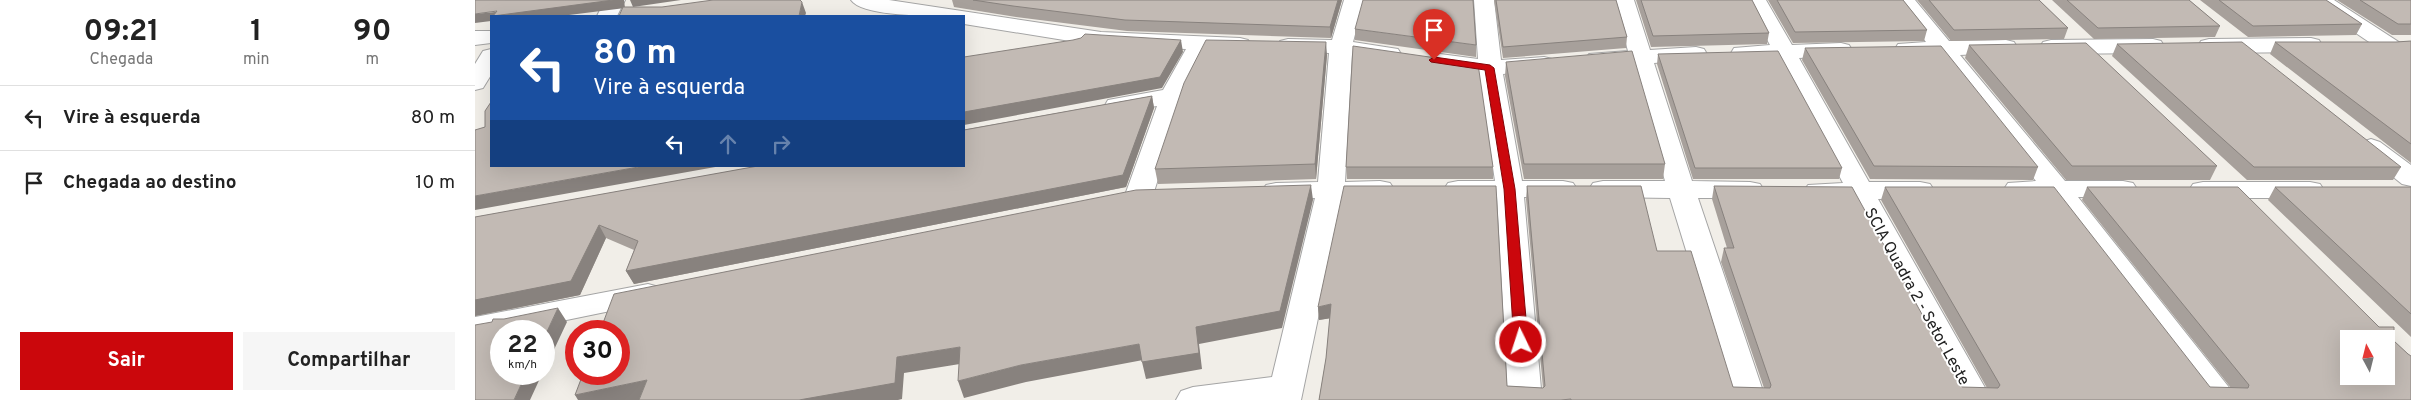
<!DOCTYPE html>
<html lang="pt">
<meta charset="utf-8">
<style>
:root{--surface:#fff;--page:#f6f6f6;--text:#222;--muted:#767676;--line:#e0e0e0;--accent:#cb070c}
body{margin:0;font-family:Overpass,sans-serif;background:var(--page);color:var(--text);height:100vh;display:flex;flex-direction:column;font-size:19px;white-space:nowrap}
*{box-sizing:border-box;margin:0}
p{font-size:16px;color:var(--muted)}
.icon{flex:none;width:28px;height:28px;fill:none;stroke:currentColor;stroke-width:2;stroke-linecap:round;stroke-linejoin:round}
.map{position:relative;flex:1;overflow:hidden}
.side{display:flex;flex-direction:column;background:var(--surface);width:475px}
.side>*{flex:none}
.guide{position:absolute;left:15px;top:15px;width:475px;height:152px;border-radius:0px;box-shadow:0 5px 20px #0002;background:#1a4fa0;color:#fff;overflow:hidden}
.needle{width:32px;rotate:353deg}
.tools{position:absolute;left:1865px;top:330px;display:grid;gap:10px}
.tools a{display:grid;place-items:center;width:55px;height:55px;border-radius:0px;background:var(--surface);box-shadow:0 5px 20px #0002;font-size:25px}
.speed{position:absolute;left:15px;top:320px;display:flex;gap:10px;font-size:25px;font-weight:700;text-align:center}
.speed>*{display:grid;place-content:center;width:65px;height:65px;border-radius:50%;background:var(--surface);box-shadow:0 5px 20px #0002;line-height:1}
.speed small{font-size:12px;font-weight:400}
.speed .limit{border:8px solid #d22;background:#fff;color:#111}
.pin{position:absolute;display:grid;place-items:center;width:42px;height:42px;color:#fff;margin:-51px -21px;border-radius:50% 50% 50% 0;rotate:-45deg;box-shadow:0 0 5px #0007}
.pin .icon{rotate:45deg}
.me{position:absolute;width:55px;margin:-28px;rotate:356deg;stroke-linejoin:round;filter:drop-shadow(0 0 4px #0008)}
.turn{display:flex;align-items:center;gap:18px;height:105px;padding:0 20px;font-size:22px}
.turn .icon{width:65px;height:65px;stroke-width:2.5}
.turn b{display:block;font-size:35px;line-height:42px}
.lanes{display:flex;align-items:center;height:48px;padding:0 20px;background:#0003;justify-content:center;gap:25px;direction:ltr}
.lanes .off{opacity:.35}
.eta{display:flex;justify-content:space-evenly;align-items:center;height:85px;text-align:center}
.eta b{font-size:30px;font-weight:700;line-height:35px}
.action{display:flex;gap:10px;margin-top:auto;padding:10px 20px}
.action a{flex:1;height:58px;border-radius:0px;background:var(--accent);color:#fff;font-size:20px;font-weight:700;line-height:58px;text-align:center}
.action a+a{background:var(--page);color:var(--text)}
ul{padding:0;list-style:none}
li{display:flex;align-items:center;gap:15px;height:65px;padding:0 20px;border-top:1px solid var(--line)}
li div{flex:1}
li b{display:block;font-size:19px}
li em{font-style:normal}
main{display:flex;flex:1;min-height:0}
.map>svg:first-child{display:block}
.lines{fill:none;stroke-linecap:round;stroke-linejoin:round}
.minor-casing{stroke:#a5a5a5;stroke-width:2}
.minor{fill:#fff;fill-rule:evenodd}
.wall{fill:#a7a09b}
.shaded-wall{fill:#88827e}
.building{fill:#c2bab4;stroke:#88827e;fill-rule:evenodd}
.route{fill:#cb070c;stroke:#840508}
.labels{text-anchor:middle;stroke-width:4;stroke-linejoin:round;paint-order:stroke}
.street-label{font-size:16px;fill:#212121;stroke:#fff}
</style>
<main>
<section class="side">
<div class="eta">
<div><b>09:21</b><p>Chegada</p></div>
<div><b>1</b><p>min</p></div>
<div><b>90</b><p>m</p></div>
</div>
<ul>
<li><svg class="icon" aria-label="left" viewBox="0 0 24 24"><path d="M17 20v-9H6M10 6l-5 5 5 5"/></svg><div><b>Vire à esquerda</b></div><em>80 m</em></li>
<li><svg class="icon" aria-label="arrive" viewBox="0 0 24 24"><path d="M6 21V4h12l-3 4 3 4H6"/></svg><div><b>Chegada ao destino</b></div><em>10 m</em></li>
</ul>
<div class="action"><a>Sair</a><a>Compartilhar</a></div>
</section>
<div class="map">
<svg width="1936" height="400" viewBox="0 0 1936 400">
<rect width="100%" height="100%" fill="#f1eee8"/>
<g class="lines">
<g class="minor-casing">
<path id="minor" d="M130 0H150L142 16H122Z
M376 0H414L626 32 765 38 773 40 776 45 773 50 765 52 733 50 709 96 678 195 674 201 664 203 654 201 650 195 682 106 642 112 633 110 630 105 633 100 688 90 711 49 626 46 489 24V16C467 16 388 18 376 0Z
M869 0H889L878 42 923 49 926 54 923 59 915 61 877 55 870 182 905 181 915 183 919 189 915 195 905 197 868 198 826 400H701L706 391 718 387 797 377 840 198 801 199 791 197 787 191 791 185 801 183 843 182 854 53 805 51 802 46 805 41 813 39 857 40Z
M999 0H1019L1026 60 1069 57 1077 59 1080 64 1077 69 1028 74 1047 181H1088L1098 183 1102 189 1098 195 1088 197H1049L1067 400H1033L1022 197H983L973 195 969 189 973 183 983 181H1020L1004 73 957 66 954 61 957 56 965 54 1003 59Z
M1139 0H1159L1175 50 1221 47 1229 49 1232 54 1229 59 1179 63 1217 181 1275 182 1285 184 1289 190 1285 196 1275 198H1223L1291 400H1257L1195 198 1128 197 1118 195 1114 189 1118 183 1128 181H1190L1157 64 1122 66 1114 64 1111 59 1114 54 1153 51Z
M1271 0H1291L1317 45 1366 43 1374 45 1377 50 1374 55 1324 58 1394 182H1445L1455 184 1459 190 1455 196 1445 198 1403 199 1517 400H1483L1376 199H1343L1333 197 1329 191 1333 185 1368 183 1302 59 1267 60 1259 58 1256 53 1259 48 1295 45Z
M1419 0H1440L1474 41 1531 40 1539 42 1542 47 1539 52 1485 55 1590 181H1648L1658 183 1662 189 1658 195 1648 197H1603L1764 400H1728L1574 197H1543L1533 195 1529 189 1533 183 1561 181 1462 55 1423 54 1420 49 1423 44 1451 42Z
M1835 0H1859L1936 50V67L1928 65 1838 4Z
M0 31H16V43L0 45Z
M1836 38 1844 40 1847 45 1844 50 1836 52 1734 53 1726 51 1723 46 1726 41 1734 39Z
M1678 39 1686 41 1689 46 1686 51 1678 53 1576 54 1568 52 1565 47 1568 42 1576 40Z
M16 49V75L8 88 0 90V64L8 51Z
M1896 139 1905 142 1936 165V186L1927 184 1887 152 1883 147 1887 142Z
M1728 182H1835L1845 184 1849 190 1845 196 1835 198H1728L1718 196 1714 190 1718 184Z
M173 284 184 287 188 294 184 301 38 331H26V334L0 339V317Z"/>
</g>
<use href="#minor" class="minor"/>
</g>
<path class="wall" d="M477 0H867L856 38 652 31 541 17 479 7Z
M1019 0H1141L1152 37 1151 48 1028 58Z
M1161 0H1277L1294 33 1292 44 1176 47Z
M1293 0H1428L1452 30 1449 41 1318 43Z
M1442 0H1564L1593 28 1589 39 1476 41Z
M1577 0H1714L1745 26 1740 37 1619 39Z
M1725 0H1851L1887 24 1881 35 1773 37Z
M1862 0H1936V35H1917Z
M880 29 1001 45V57L880 40Z
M1936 41V163L1795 54 1800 42H1921Z
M1642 44 1926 167 1918 180H1772L1637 56Z
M1494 45 1742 166 1735 180H1591L1490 58Z
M1330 48 1563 167 1558 180 1395 179 1327 60Z
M1183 54 1367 168 1364 179H1218L1182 64Z
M852 55 841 179 683 184 680 169Z
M1031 62 1190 164 1188 179H1049L1030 76Z
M677 96 679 108 651 187 159 284 151 271 159 250 131 238 105 295 0 316V217Z
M871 167H1018V179H872Z
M1052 186 1182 251 1258 387 1289 388 1246 262 1249 248H1252L1237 199 1239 186 1487 387 1512 388 1406 200 1410 187 1735 387 1756 388 1607 200 1612 187 1919 341 1936 400H844L851 358 855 318 844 320 843 307 1032 386 1068 388 1051 199Z
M1800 187H1936V337L1793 200Z"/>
<path class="shaded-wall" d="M138 0H149L150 8 86 16H16V21L0 23V14Z
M155 0H206L158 7Z
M863 0H867L856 38 855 27Z
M327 2 331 13 330 16H324Z
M706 40 708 52 687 88 489 125V112Z
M851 42 852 55 841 179 840 164Z
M677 96 679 108 651 187 159 284 151 271Z
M169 166H246L0 210V196Z
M836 185 838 200 807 328 724 344 727 369 671 379 667 362Z
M124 225 131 238 105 295 0 316V300Z
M856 304 857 318 844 320 843 307Z
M83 308 92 322 69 371V338Z
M664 344 668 360 551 382 489 398 483 381 546 365Z
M485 347 491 363 429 373 427 399 423 400H324L422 357Z
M51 374H67L55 400H39Z
M172 380 164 400H103L100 395Z"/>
<path class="building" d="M0 0H138L18 16 22 11 0 14Z
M238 0H325L327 2 324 16H144L148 7H187Z
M498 0H863L855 27 650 20 538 6Z
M888 0H998L1001 45 880 29Z
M1021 0H1141L1152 37 1028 47Z
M1166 0H1277L1294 33 1178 36Z
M1302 0H1428L1452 30 1320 32Z
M1454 0H1564L1593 28 1479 30Z
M1592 0H1714L1745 26 1623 28Z
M1744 0H1851L1887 24 1778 26Z
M1885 0H1936V24H1923Z
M610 34 706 40 685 77 489 112V57L598 40 606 38Z
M731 40 851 42 840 164 680 169 709 83Z
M1936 41V144L1800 42H1921Z
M1767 42 1926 167H1779L1642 44Z
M1611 43 1742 166H1597L1494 45Z
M878 46 1003 64 1018 167H871Z
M1466 46 1563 167 1399 166 1330 48Z
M1157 51 1190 164H1049L1031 62Z
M1303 51 1367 168H1220L1183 54Z
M677 96 648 175 151 271 163 241 124 225 96 281 0 300V217L283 166H489V130Z
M16 102V166H169L0 196V130L10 127V111Z
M836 185 805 311 721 327 724 353 667 362 664 344 546 365 483 381 485 347 422 357 420 383 324 400H164L172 380 100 395 108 374H144V331H125L139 294 661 190Z
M869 186H1021L1032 386 1068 388 1070 386 1052 186H1166L1182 251H1216L1258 387 1295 388 1296 385 1249 248H1259L1239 186 1377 187 1487 387 1523 388 1525 385 1410 187H1579L1735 387 1773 388 1774 385 1612 187H1763L1904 327H1919V341L1933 354 1936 356V400H1096V399L1086 400H844L851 358 856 304 843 307ZM1874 339H1911V376H1874Z
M1800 187H1936V314Z
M83 308 69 338V331H26V374H51L39 400H0V325L17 322 18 319H29Z"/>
<path class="route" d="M959 57 1015 65 1019 68 1040 189 1053 342 1051 346H1041L1039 342 1029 189 1010 70 956 62 954 60Z"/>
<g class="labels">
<g class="street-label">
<text transform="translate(1443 296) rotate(61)" y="6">SCIA Quadra 2 - Setor Leste</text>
</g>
</g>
</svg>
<div class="tools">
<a><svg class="needle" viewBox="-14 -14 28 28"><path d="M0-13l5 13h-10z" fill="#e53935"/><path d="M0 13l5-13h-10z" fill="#767676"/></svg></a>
</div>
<div class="speed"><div>22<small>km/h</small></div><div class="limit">30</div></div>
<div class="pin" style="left:959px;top:60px;background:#d93025"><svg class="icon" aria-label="arrive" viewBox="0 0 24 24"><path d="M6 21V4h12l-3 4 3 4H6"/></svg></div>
<svg class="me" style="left:1046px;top:342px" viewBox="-20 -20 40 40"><circle r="17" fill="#cb070c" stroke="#fff" stroke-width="3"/><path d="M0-11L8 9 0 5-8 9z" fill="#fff"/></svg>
<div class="guide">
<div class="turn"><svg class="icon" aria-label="left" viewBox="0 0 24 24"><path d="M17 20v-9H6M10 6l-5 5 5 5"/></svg><div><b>80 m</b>Vire à esquerda</div></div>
<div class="lanes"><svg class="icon" aria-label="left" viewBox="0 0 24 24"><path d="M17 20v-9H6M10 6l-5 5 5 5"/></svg><svg class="icon off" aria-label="ahead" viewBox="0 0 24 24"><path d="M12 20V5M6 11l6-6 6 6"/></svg><svg class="icon off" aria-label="right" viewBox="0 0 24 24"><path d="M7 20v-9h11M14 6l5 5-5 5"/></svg></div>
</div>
</div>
</main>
